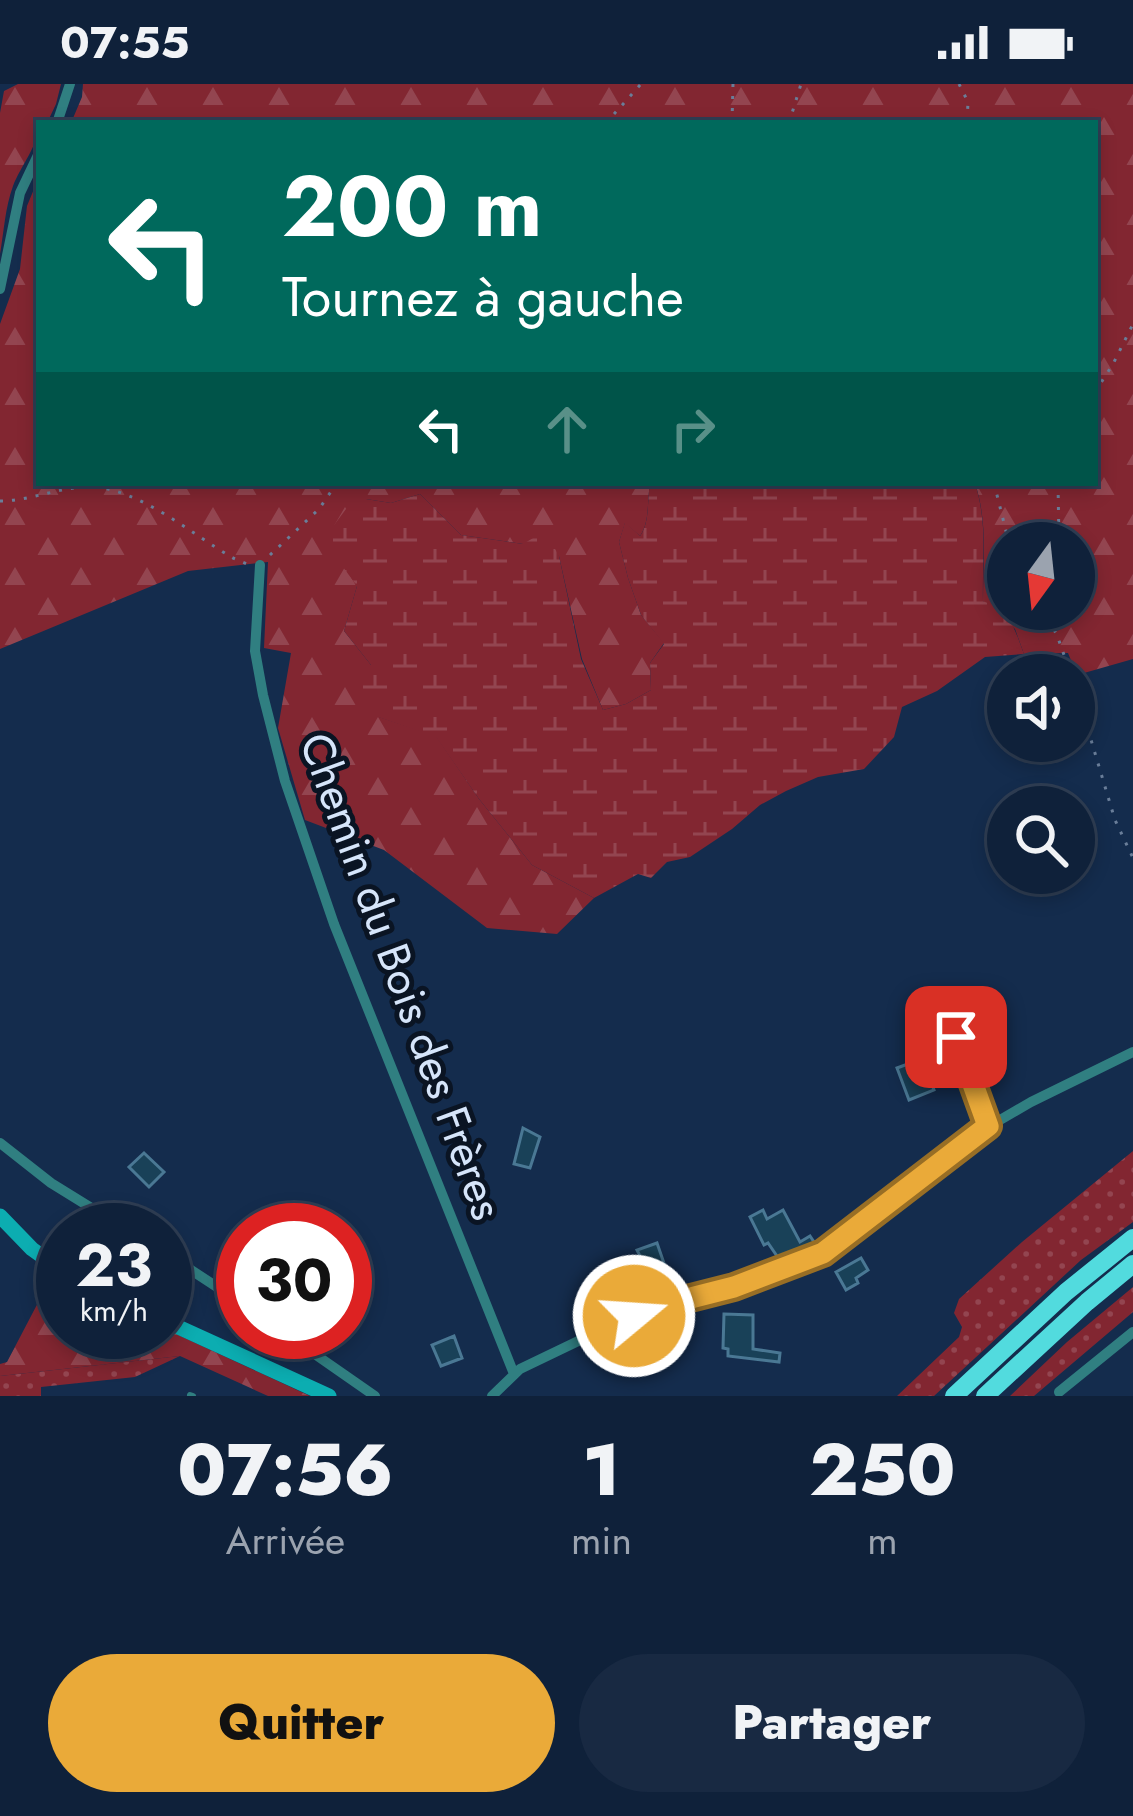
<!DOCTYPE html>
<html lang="fr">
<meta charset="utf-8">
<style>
:root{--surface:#0f213a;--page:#182942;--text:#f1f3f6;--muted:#9ba3af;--line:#2f3e54;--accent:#eaaa39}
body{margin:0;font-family:Jost,sans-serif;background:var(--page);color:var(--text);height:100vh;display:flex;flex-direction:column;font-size:45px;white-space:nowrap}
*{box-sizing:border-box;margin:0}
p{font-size:39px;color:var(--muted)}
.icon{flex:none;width:66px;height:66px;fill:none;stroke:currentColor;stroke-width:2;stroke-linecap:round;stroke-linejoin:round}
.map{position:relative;height:1312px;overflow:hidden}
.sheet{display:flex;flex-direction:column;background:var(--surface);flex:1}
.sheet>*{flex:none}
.banner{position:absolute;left:36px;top:36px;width:1062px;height:366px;border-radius:0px;box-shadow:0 6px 18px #0003,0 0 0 3px var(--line);background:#00695c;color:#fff;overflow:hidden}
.needle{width:78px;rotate:195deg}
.buttons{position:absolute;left:987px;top:438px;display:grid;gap:24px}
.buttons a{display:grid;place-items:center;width:108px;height:108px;border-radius:50%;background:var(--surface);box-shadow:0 6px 18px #0003,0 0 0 3px var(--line);font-size:60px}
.speed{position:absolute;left:36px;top:1119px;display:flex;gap:24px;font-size:60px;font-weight:700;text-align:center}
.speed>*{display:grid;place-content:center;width:156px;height:156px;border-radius:50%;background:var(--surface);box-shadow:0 6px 18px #0003,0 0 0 3px var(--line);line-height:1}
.speed small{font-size:30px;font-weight:400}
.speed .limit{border:18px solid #d22;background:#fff;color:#111}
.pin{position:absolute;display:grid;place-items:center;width:102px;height:102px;color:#fff;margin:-51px;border-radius:24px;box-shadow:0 6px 18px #0006}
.me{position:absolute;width:132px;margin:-66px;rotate:72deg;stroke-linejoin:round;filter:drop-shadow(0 0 9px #0008)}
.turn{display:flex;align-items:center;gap:42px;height:252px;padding:0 48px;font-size:54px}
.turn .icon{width:156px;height:156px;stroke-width:2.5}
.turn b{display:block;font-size:84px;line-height:102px}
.lanes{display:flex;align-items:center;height:114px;padding:0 48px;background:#0003;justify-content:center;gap:60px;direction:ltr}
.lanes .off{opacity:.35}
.eta{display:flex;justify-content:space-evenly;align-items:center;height:204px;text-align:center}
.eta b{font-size:72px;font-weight:800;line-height:84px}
.cta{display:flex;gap:24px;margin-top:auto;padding:24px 48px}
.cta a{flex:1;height:138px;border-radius:72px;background:var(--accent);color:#111;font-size:48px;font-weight:800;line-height:138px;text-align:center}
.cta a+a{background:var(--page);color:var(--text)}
.status{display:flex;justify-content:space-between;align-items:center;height:84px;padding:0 60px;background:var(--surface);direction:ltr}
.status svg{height:33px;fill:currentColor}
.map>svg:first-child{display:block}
.grass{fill:url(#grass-dots)}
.forest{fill:url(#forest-firs);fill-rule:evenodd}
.wetland{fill:url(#wetland-marsh)}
.building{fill:#194158;stroke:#4a7894;stroke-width:3}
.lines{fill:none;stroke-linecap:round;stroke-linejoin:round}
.path{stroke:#6a7e99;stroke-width:3;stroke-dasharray:3 9;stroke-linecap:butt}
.service{stroke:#307f81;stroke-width:6}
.minor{stroke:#307f81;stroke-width:10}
.secondary{stroke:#0cadb1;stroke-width:15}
.trunk{stroke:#52dbde;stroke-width:18}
.route-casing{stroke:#986e25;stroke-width:30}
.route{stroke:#eaaa39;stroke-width:21}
.labels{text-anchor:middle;stroke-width:10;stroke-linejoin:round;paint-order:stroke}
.street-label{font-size:45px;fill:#d6e5fa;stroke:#0a1423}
</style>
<div class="status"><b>07:55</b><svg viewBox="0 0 49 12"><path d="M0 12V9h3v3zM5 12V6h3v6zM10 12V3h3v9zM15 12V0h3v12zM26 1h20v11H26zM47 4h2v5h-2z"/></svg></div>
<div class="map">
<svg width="1133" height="1312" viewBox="0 0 1133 1312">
<defs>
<pattern id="grass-dots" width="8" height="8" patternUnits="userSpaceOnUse" patternTransform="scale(3)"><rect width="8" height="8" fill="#822631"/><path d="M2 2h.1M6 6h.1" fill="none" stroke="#934550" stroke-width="1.8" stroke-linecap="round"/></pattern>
<pattern id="forest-firs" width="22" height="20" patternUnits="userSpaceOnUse" patternTransform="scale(3)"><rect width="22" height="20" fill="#822631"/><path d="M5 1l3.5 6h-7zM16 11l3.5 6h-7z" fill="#934550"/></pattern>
<pattern id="wetland-marsh" width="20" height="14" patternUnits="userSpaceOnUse" patternTransform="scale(3)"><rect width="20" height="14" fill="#822631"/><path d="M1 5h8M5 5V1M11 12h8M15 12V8" fill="none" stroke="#934550"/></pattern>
</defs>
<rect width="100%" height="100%" fill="#142c4d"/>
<path class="grass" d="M1133 1067V1138L1081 1176 934 1312H897L959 1253 962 1243 954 1229 959 1215 1022 1158Z
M1133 1203V1228L1034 1312H1010L1067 1258Z
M180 1272 135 1293 41 1303V1312H0V1292Z"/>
<path class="forest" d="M18 0H61L56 20 47 39H39C39 61 21 81 13 102 5 124 4 147 0 170V29L4 7Z
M83 0H1133V575L1077 591 1068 569 1024 570 1015 545 983 517C983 476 988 439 975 399H1095V39H71L82 13ZM1008 459H1074V525H1008Z
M39 93V399H650C647 416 650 438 640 452L625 439 619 458 628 494 641 531 664 559 650 579 651 606 626 620 603 626 582 575 559 472 523 460 461 451 420 410 391 419 366 415 357 502 344 547 371 581 379 633 436 652 479 715 532 781 594 814 557 850 487 844 384 766 305 736 278 644 291 569 264 564 268 478 188 487 0 565V240L20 185 27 122Z
M52 1192 63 1198V1248H165V1245L310 1312H268L180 1272 0 1292V1280L7 1278Z"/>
<path class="wetland" d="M650 399H975C988 441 982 474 983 517 1011 528 1014 543 1024 570L985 573 937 607 902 623 894 653 864 685 818 693 786 707 760 721 732 745 690 773 667 778 651 794 638 790 594 814 532 781 479 715 436 653 378 633 354 610 371 581 344 547 357 502 323 456 346 425 366 415 391 419 420 410 461 451 523 460 545 447 559 472 581 575 603 626 626 620 651 606 650 579 664 560 641 531 628 494 619 458 625 438 640 452C650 439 647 416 650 399Z"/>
<path class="building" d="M927 973 932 988 928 990 934 1006 909 1016 897 984Z
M523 1044 540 1053 530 1084 514 1080Z
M144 1069 164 1088 149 1103 129 1083Z
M763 1126 767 1135 783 1126 800 1158 810 1152 816 1161 779 1175 768 1159 764 1161 750 1133Z
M657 1159 667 1188 651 1194 637 1166Z
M861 1174 868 1186 856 1194 858 1199 846 1206 836 1188Z
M724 1230 753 1231V1265L780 1269 779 1278 728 1272V1265L723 1264Z
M454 1252 462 1274 441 1282 432 1261Z"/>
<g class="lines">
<path class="path" d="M959 0 968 18 967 39
M606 39 641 0
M732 39 733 0
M789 39 801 0
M1095 308 1113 280 1133 240
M994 399 1009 459
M1058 399 1059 459
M0 417C31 417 61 402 92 403 140 405 193 451 233 474L247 480
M270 471 319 425 337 399
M1042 525 1057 551 1071 591
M1053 539 1058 525
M1074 599 1115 736 1133 774"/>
<path class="service" d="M956 953 988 1043
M190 1311 193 1312"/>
<path class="minor" d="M57 39 70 0
M0 205 20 109 39 69
M260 481 255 567 263 611 285 697 334 840 514 1290
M0 1059 51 1099 127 1146
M165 1169 243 1220
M283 1248 375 1312
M1059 1308 1133 1248
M492 1312 520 1285 597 1248 652 1225 734 1203 823 1169 988 1043 1031 1018 1133 968"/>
<path class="secondary" d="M0 1132 32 1165 63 1187
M165 1237 329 1312"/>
<path class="trunk" d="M954 1312 1066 1208 1133 1154
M985 1312 1087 1218 1133 1180"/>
</g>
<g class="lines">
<g class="route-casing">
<path id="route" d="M634 1232 671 1219 734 1203 823 1169 988 1042 956 953"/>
</g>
<use href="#route" class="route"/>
</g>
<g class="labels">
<g class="street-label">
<text transform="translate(402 892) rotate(70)" y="16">Chemin du Bois des Frères</text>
</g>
</g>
</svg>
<div class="buttons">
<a><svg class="needle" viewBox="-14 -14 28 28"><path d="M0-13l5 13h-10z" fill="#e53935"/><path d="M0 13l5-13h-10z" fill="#9ba3af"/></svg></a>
<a><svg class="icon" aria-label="sound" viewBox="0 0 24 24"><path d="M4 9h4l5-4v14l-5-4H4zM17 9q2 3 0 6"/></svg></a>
<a><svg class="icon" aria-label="search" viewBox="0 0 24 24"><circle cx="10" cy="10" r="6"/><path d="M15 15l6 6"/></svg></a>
</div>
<div class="speed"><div>23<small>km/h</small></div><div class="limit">30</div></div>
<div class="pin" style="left:956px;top:953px;background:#d93025"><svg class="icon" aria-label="arrive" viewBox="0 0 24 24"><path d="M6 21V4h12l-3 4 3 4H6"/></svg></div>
<svg class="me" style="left:634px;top:1232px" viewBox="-20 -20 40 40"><circle r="17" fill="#eaaa39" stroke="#fff" stroke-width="3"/><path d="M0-11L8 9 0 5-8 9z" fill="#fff"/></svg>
<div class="banner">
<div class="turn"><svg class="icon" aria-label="left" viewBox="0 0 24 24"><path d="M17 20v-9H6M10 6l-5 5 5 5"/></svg><div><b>200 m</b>Tournez à gauche</div></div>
<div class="lanes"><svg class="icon" aria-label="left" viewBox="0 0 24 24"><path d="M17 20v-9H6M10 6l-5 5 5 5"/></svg><svg class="icon off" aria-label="ahead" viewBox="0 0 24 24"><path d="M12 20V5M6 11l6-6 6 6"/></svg><svg class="icon off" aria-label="right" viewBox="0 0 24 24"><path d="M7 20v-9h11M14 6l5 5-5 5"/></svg></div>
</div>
</div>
<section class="sheet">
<div class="eta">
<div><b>07:56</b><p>Arrivée</p></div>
<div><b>1</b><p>min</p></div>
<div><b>250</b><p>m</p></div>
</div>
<div class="cta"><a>Quitter</a><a>Partager</a></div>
</section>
